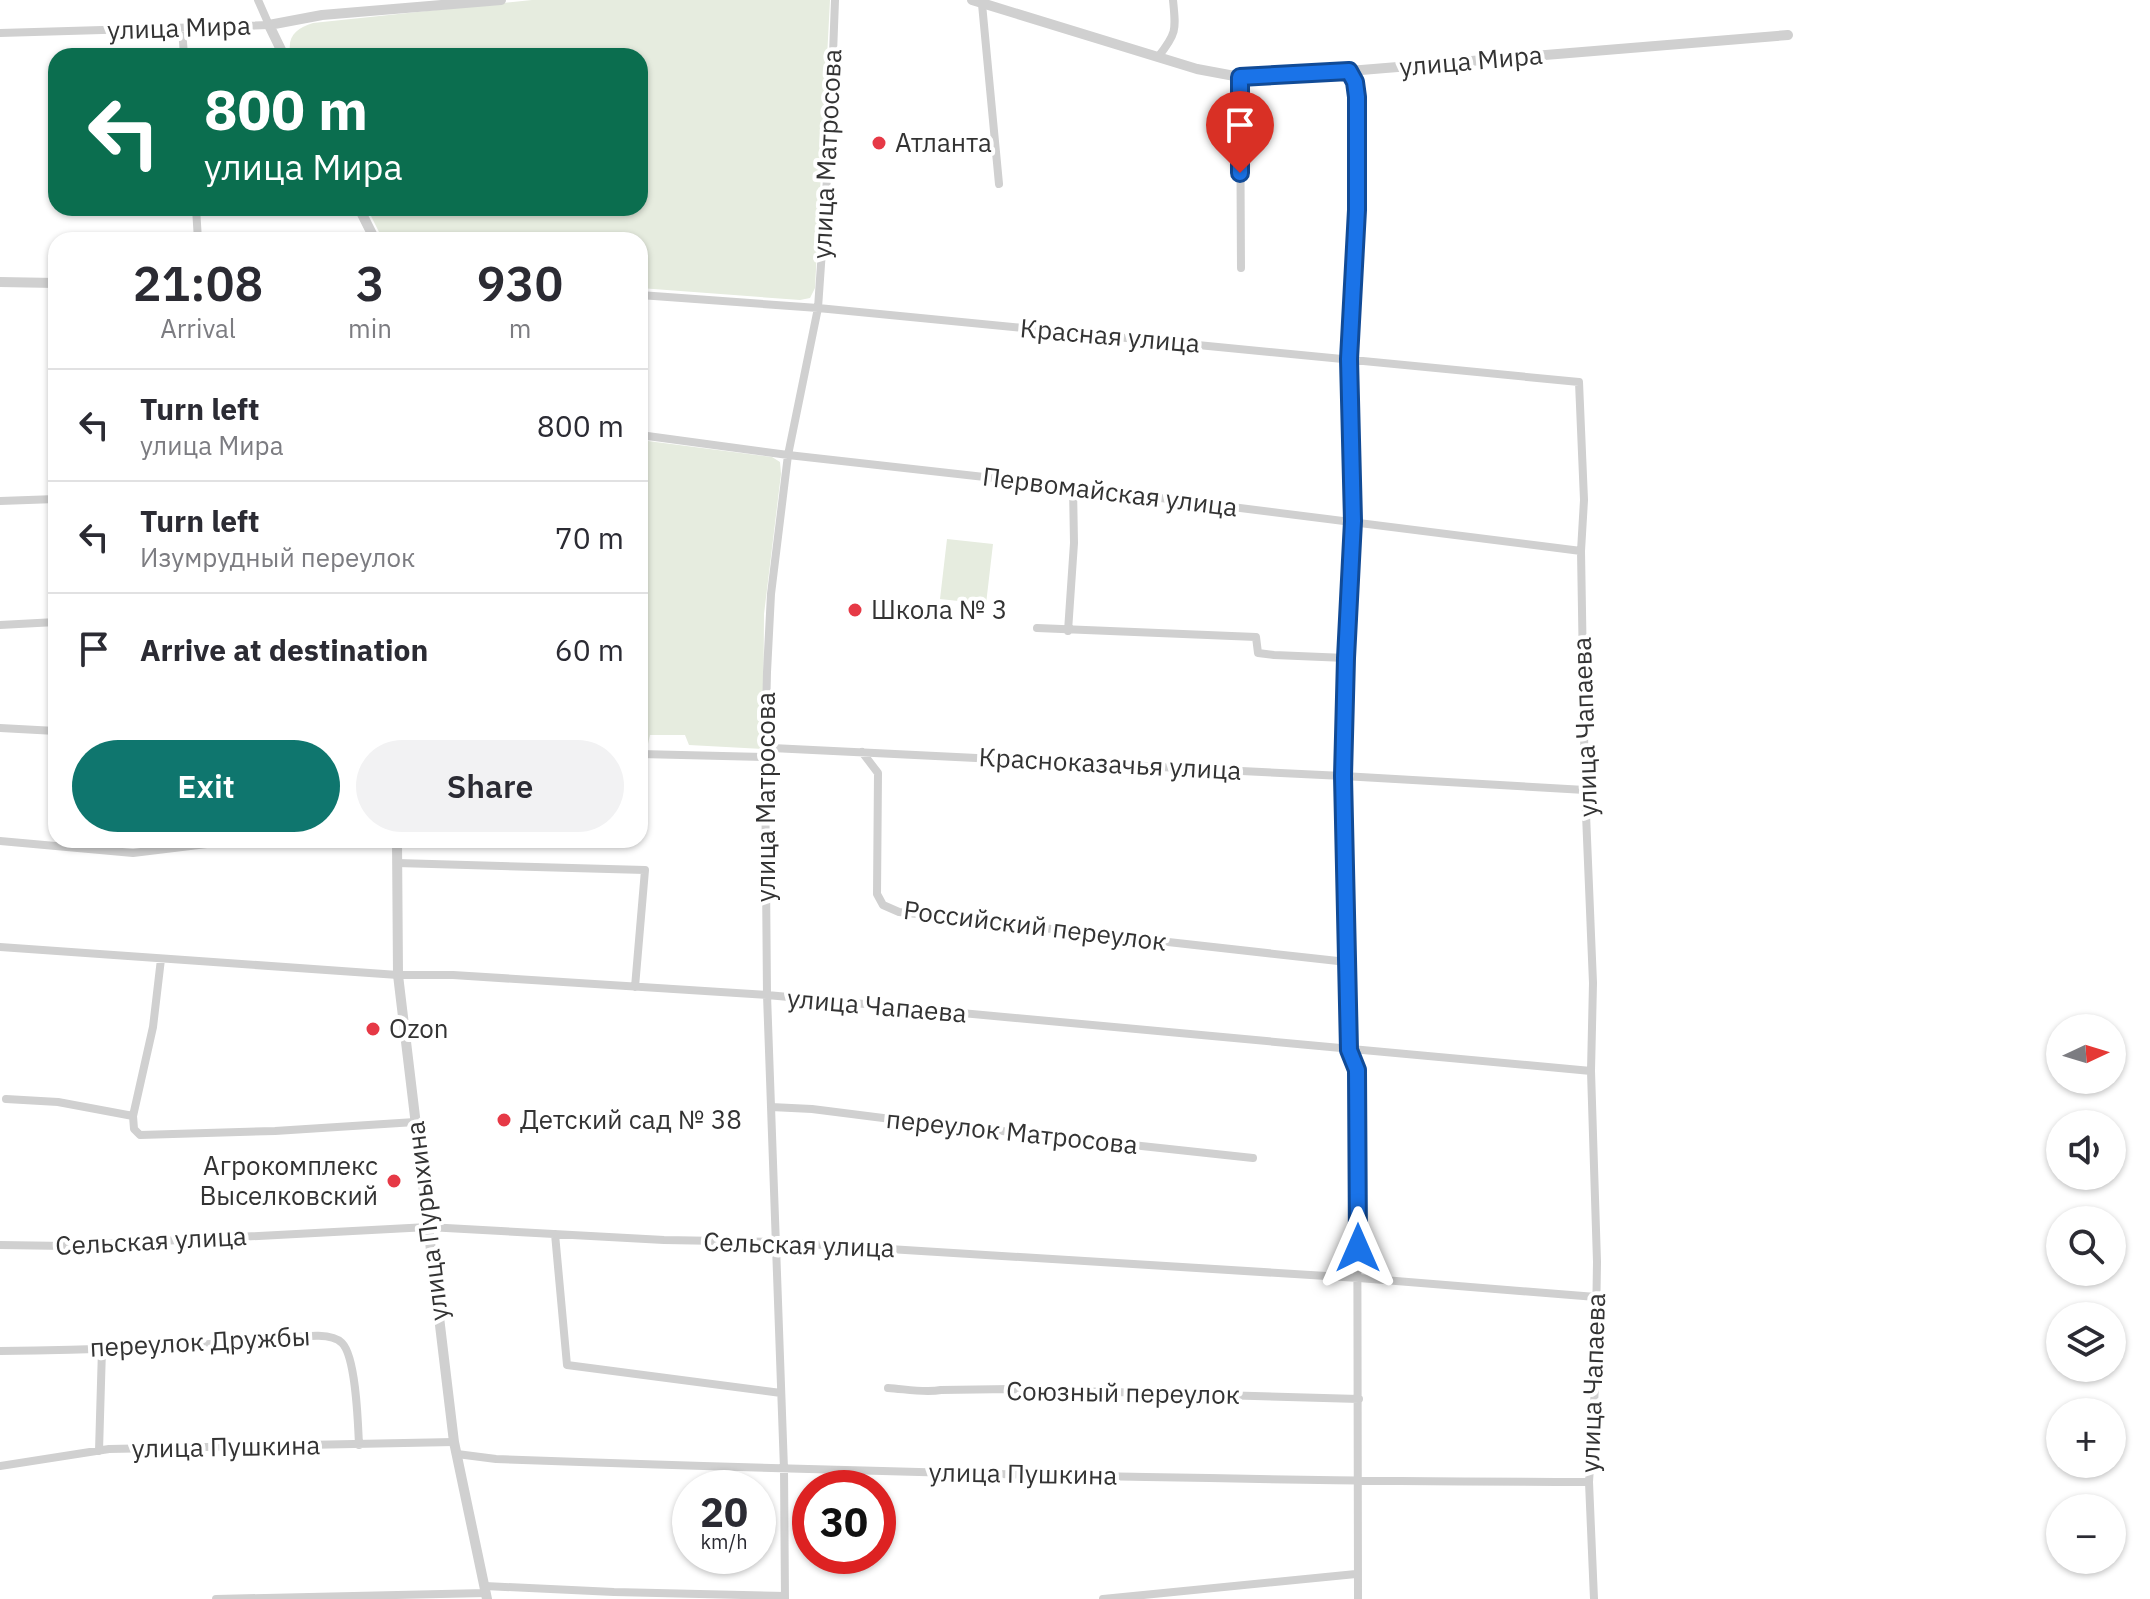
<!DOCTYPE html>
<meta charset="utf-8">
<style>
:root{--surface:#fff;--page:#f2f2f3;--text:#2b2b33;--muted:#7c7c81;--line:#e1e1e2;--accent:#0f766e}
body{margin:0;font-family:"IBM Plex Sans",sans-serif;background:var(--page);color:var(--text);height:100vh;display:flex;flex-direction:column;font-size:30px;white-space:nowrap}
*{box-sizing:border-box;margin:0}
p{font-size:26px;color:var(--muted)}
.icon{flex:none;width:44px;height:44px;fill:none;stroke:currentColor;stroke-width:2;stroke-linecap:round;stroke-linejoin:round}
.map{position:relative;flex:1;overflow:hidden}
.sheet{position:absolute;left:48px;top:232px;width:600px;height:616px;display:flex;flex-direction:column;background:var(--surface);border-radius:24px;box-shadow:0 2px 6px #0004}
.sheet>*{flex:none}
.hud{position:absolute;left:48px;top:48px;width:600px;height:168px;border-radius:24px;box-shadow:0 2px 6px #0004;background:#0b6e4f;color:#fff;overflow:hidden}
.needle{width:52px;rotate:86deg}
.fabs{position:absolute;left:2046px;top:1014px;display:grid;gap:16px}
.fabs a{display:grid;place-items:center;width:80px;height:80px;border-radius:50%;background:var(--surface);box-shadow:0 2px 6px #0004;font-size:40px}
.speed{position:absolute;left:672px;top:1470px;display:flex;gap:16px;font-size:40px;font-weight:700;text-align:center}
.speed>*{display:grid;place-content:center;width:104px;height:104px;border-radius:50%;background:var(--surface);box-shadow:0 2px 6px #0004;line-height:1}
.speed small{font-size:20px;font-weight:400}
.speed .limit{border:12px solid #d22;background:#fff;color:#111}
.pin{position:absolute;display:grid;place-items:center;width:68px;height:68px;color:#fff;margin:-82px -34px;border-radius:50% 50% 50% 0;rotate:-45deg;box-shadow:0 0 8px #0007}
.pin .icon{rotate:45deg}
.me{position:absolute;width:88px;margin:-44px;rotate:0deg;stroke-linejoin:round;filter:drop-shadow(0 0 6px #0008)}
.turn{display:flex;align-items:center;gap:28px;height:168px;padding:0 24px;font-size:36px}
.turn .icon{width:104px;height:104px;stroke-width:2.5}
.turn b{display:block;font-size:56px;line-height:68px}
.eta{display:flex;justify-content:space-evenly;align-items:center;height:136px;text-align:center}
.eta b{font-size:48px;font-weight:600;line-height:56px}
.cta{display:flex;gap:16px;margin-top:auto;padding:16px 24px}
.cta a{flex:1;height:92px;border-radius:48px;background:var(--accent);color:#fff;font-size:32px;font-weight:600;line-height:92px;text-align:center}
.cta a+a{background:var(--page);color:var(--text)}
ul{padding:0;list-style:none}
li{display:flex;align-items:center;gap:24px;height:112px;padding:0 24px;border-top:2px solid var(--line)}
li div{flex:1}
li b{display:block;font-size:30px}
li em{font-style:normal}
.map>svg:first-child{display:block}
.green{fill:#e6ecdf}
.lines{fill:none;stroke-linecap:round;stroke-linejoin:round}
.minor{stroke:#d0d0d0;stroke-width:8}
.tertiary{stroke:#d0d0d0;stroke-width:10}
.route-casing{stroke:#114b97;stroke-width:20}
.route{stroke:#1a73e8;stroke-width:14}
.poi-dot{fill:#e63946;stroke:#fff;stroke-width:3}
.labels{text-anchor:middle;stroke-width:8;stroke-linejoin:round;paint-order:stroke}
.street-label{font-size:26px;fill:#333;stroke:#fff}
.poi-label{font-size:26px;fill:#333;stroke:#fff;text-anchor:start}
</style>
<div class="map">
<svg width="2150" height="1599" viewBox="0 0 2150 1599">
<rect width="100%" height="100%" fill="#fff"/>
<path class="green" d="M532 0H830L815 288 810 298 800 300 640 288V240H383L367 208H640V56H291C286 37 296 28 313 23Z
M640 440 772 457 780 462 781 474 764 614 763 749 689 745 685 735H650L648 744H640Z
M947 539 993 544 986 604 940 599Z"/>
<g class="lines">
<path class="minor" d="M982 4 999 184
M182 28 184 56
M0 33 269 25 258 0
M1158 57C1177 33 1176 30 1173 0
M1349 71 1355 82 1357 97V210L1349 359 1353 521 1343 776 1349 1050 1357 1070 1358 1599
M1240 77 1241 268
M196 208 198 240
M640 295 818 308 1579 382 1584 500 1581 551 1585 790 1593 983 1591 1071 1597 1262 1595 1387 1589 1482 1594 1599
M640 435 788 455 1073 487 1581 551
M0 501 56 499
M0 625 56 622
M1037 628 1256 637 1258 653 1274 655 1346 658
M1068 631 1074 543 1073 487
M0 728 56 731
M862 752 878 773 877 894 883 905 899 912 1347 962
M640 754 765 757 772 748 1343 776 1585 790
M0 841 133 853 215 843 217 840
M397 863 645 870 635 987
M0 947 398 975H453L767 995 1591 1071
M6 1099 58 1102 133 1116 134 1129 140 1135 275 1131 415 1122
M771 1107 812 1109 899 1120 1253 1158
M133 1116 153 1027 161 959
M555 1234 567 1365 781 1393
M0 1245 67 1246 428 1227 664 1240 776 1242 1359 1278 1596 1297
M0 1351C92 1350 185 1347 277 1339 293 1338 330 1330 342 1343 356 1357 358 1423 359 1445
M888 1388C905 1389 924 1393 941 1390L1011 1389 1359 1399
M99 1451 102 1349
M457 1454 496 1459C860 1472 1225 1481 1589 1482
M0 1466 109 1449 454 1442
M485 1586 614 1592 785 1596
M216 1599 486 1593
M785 1599 784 1469 767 995 765 757 767 672 771 594 788 455 818 308 830 135 835 0
M1103 1599 1356 1574"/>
<path class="tertiary" d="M972 0 1197 69 1240 77 1349 71 1788 35
M284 56 269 25 322 15 501 0
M359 208 375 240
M0 282 56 283
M397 840 398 975 454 1442 487 1599"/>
</g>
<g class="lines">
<g class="route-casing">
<path id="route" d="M1240 173V77L1349 71 1355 82 1357 97V210L1349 359 1353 521 1346 658 1343 776 1349 1050 1357 1070 1358 1248"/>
</g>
<use href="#route" class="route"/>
</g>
<g class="poi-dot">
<circle cx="879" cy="143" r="8"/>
<circle cx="855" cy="610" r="8"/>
<circle cx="373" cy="1029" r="8"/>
<circle cx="504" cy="1120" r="8"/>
<circle cx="394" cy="1181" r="8"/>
</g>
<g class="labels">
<g class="street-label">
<text transform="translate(179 28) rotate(-2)" y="9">улица Мира</text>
<text transform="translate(1471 61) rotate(-5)" y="9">улица Мира</text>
<text transform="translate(827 154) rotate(-87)" y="9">улица Матросова</text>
<text transform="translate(1110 336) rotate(5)" y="9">Красная улица</text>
<text transform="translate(1110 492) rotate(7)" y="9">Первомайская улица</text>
<text transform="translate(1585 727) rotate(-92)" y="9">улица Чапаева</text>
<text transform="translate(1110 764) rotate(3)" y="9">Красноказачья улица</text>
<text transform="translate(766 797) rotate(-90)" y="9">улица Матросова</text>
<text transform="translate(1035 926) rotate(7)" y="9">Российский переулок</text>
<text transform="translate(877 1006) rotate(5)" y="9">улица Чапаева</text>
<text transform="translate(1012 1132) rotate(6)" y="9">переулок Матросова</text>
<text transform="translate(427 1221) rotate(-97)" y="9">улица Пурыхина</text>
<text transform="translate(151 1241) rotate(-3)" y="9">Сельская улица</text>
<text transform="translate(799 1245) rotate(2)" y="9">Сельская улица</text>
<text transform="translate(200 1342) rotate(-3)" y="9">переулок Дружбы</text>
<text transform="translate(1593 1383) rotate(-88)" y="9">улица Чапаева</text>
<text transform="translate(1123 1393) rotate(1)" y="9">Союзный переулок</text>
<text transform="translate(226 1447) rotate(-1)" y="9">улица Пушкина</text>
<text transform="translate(1023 1474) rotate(1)" y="9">улица Пушкина</text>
</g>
<g class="poi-label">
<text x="895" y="152">Атланта</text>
<text x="871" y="619">Школа № 3</text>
<text x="389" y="1038">Ozon</text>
<text x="520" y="1129">Детский сад № 38</text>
<text x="378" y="1175" text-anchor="end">Агрокомплекс<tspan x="378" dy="30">Выселковский</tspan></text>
</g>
</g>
</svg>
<div class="fabs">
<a><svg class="needle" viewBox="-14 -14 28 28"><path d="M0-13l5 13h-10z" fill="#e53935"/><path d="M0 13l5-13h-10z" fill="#7c7c81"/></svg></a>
<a><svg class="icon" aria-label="sound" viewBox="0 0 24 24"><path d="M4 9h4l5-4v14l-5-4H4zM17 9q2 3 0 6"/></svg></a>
<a><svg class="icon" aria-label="search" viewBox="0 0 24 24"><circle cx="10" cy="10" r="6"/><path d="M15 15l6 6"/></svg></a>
<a><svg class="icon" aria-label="layers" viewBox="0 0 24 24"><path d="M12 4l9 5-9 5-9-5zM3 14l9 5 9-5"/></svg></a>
<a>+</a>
<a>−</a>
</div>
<div class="speed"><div>20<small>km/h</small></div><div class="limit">30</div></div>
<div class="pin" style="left:1240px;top:173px;background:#d93025"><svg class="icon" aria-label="arrive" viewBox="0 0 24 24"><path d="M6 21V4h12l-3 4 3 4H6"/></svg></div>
<svg class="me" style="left:1358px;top:1248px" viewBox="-20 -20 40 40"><path d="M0-17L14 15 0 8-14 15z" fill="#1a73e8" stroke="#fff" stroke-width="4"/></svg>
<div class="hud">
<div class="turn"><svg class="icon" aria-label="left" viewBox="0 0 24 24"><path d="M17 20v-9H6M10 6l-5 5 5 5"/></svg><div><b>800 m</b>улица Мира</div></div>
</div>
<section class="sheet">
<div class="eta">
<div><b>21:08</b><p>Arrival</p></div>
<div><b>3</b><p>min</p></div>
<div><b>930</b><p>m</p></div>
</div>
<ul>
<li><svg class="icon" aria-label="left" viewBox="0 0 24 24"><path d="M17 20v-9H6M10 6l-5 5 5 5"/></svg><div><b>Turn left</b><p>улица Мира</p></div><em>800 m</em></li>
<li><svg class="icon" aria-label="left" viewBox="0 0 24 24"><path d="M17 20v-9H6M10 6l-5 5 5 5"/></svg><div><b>Turn left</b><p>Изумрудный переулок</p></div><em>70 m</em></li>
<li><svg class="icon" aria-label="arrive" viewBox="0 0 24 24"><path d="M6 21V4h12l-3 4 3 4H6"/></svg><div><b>Arrive at destination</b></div><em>60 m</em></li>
</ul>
<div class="cta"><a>Exit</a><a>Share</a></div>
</section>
</div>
